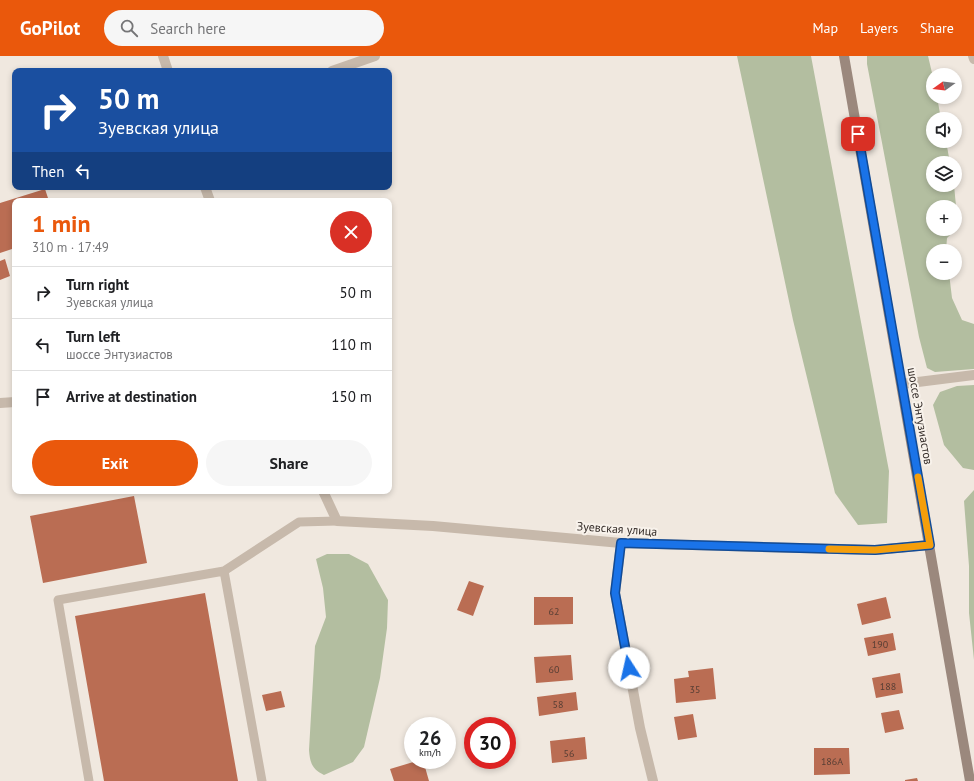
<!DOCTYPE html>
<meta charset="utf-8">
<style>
:root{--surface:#fff;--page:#f6f6f6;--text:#202124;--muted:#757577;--line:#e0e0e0;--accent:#ea580c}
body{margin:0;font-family:"PT Sans",sans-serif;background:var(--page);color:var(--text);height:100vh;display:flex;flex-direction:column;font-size:15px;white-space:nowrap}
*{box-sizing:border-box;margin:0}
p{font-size:13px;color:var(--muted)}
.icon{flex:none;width:22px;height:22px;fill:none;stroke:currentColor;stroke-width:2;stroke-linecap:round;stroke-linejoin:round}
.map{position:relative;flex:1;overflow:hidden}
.panel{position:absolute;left:12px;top:142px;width:380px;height:296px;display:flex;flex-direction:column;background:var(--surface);border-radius:8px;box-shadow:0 2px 6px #0003}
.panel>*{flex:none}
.hud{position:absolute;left:12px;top:12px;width:380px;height:122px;border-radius:8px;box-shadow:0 2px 6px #0003;background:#1a4fa0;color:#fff;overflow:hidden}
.needle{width:26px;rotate:255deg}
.controls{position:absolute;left:926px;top:12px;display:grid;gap:8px}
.controls a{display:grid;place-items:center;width:36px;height:36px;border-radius:50%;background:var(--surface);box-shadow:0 2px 6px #0003;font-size:20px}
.speed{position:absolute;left:404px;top:661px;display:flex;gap:8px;font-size:20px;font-weight:700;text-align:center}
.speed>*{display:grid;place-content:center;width:52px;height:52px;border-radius:50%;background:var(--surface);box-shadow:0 2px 6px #0003;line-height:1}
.speed small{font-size:10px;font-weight:400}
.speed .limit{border:6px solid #d22;background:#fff;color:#111}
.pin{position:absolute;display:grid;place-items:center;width:34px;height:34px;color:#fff;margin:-17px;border-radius:8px;box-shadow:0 2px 6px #0006}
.me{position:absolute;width:44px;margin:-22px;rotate:350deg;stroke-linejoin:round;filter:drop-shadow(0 0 3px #0008)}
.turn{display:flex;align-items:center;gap:14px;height:84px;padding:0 20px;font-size:18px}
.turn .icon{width:52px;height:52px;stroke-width:2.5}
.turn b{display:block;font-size:28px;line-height:34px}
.then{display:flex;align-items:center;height:38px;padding:0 20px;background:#0003;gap:8px;font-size:15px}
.round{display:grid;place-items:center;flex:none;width:42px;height:42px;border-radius:21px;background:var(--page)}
.headline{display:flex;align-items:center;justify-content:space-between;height:68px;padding:0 20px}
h1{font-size:24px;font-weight:700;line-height:30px;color:var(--accent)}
.cta{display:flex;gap:8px;margin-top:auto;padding:8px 20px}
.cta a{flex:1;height:46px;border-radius:24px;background:var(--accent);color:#fff;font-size:16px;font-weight:700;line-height:46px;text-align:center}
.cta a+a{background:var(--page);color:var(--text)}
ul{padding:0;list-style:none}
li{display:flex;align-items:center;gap:12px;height:52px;padding:0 20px;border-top:1px solid var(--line)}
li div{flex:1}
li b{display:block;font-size:15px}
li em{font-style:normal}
header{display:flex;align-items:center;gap:24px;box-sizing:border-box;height:56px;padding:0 20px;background:var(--accent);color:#fff}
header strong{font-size:19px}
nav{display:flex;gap:22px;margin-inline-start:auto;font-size:14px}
.search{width:280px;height:36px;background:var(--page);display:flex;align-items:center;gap:10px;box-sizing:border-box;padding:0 14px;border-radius:22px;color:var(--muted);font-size:15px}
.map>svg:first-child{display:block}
.green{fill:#b3bea0;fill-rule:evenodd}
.building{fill:#ba6d53}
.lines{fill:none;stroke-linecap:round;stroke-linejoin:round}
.lane{stroke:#c7b9ab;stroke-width:9}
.street{stroke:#c7b9ab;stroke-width:10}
.secondary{stroke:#9b887d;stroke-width:10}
.route-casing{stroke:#114b97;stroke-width:10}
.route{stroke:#1a73e8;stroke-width:7}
.slow{stroke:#f59e0b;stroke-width:7}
.labels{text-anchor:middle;stroke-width:4;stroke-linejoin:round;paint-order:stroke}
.number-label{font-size:10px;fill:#573e34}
.street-label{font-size:12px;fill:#362e2a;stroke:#f8f2eb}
</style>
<header>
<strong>GoPilot</strong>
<div class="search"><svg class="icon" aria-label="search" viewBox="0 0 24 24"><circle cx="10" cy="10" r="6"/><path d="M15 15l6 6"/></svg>Search here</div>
<nav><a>Map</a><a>Layers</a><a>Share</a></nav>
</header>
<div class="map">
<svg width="974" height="725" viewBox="0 0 974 725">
<rect width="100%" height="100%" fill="#f0e8df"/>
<path class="green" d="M737 0H811L889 415 887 467 858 469 835 437 793 264Z
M867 0H928L933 21V41H937L941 63H933V85H946L950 107H933V129H954L958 171 947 182 946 195H933V217H949L952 242 962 264 974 268V313L935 316 927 312 919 281 867 8ZM933 151H955V173H933Z
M974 329V414L963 412 944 389 933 349 940 336 957 330Z
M974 434V604L969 557V510L964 445Z
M327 498H349L368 508 388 544 387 572 380 622 364 691 353 706 324 719C312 713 310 707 309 694L315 590 326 561 323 532 316 503Z"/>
<path class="building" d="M45 133 49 145H15V192L0 197V147Z
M5 203 10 220 0 224V205Z
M134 440 147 507 43 527 30 460Z
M469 525 484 530 473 560 457 554Z
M205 537 238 725H104L75 560Z
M534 541H573V568L534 569Z
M886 541 891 562 862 569 857 548Z
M893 577 896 594 868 600 864 582Z
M571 599 573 624 536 627 534 601Z
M713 612 716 643 676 647 674 623 689 621 688 615Z
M900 617 903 637 876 642 872 622Z
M281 635 285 651 266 655 262 639Z
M576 636 578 654 539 660 537 641Z
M899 654 904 673 885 677 881 657Z
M693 658 697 681 678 684 674 661Z
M585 681 587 703 552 707 550 685Z
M814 692H849L850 718 814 719Z
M420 704H423L429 725H394L390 713Z
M917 722 918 725H905V724Z"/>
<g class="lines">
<path class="lane" d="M224 515 262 725
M89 725 58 544 224 515 299 466 337 465"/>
<path class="street" d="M163 0 168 15
M973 0 974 3
M332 15 375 0
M205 131 210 145
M902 328 974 319
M0 347 15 346
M323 435 337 465 433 470 621 487 875 494 929 489
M621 487 615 537 640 672 653 725"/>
<path class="secondary" d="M844 0 970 725"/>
</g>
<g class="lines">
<g class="route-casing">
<path id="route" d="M629 612 615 537 621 487 875 494 930 489 858 78"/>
</g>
<use href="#route" class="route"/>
<path class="slow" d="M829 493 875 494 930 489 918 421"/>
</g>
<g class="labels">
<g class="number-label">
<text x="554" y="559">62</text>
<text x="880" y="592">190</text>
<text x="554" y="617">60</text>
<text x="888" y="634">188</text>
<text x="695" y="637">35</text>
<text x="558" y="652">58</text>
<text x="569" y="701">56</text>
<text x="832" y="709">186А</text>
</g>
<g class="street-label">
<text transform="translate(920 360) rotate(80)" y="4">шоссе Энтузиастов</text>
<text transform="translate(617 473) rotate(4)" y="4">Зуевская улица</text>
</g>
</g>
</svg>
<div class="controls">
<a><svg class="needle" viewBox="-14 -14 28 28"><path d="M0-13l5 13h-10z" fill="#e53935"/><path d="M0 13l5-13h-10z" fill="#757577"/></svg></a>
<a><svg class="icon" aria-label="sound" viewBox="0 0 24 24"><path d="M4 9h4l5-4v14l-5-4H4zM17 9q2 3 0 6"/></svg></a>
<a><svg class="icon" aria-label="layers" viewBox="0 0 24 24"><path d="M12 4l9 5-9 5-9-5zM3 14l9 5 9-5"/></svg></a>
<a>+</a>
<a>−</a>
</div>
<div class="speed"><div>26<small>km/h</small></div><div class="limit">30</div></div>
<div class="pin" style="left:858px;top:78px;background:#d93025"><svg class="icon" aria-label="arrive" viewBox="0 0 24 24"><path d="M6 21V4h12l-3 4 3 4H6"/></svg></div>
<svg class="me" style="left:629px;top:612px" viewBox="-20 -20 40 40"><circle r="19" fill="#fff"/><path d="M0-13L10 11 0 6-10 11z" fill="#1a73e8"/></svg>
<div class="hud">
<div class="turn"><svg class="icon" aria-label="right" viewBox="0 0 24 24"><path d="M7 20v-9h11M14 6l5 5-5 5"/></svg><div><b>50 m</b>Зуевская улица</div></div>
<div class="then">Then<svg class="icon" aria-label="left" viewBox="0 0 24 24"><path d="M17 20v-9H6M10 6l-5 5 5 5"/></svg></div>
</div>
<section class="panel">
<div class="headline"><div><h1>1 min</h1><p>310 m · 17:49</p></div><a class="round" style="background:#d93025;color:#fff"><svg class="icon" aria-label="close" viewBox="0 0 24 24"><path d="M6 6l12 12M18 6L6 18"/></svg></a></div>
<ul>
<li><svg class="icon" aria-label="right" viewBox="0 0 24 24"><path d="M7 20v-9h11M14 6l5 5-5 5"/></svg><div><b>Turn right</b><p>Зуевская улица</p></div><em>50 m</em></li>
<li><svg class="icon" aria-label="left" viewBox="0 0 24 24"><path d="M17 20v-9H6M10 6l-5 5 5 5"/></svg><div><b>Turn left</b><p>шоссе Энтузиастов</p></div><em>110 m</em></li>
<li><svg class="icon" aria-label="arrive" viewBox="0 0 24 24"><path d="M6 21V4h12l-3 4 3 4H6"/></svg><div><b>Arrive at destination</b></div><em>150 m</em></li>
</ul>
<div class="cta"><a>Exit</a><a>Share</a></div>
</section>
</div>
